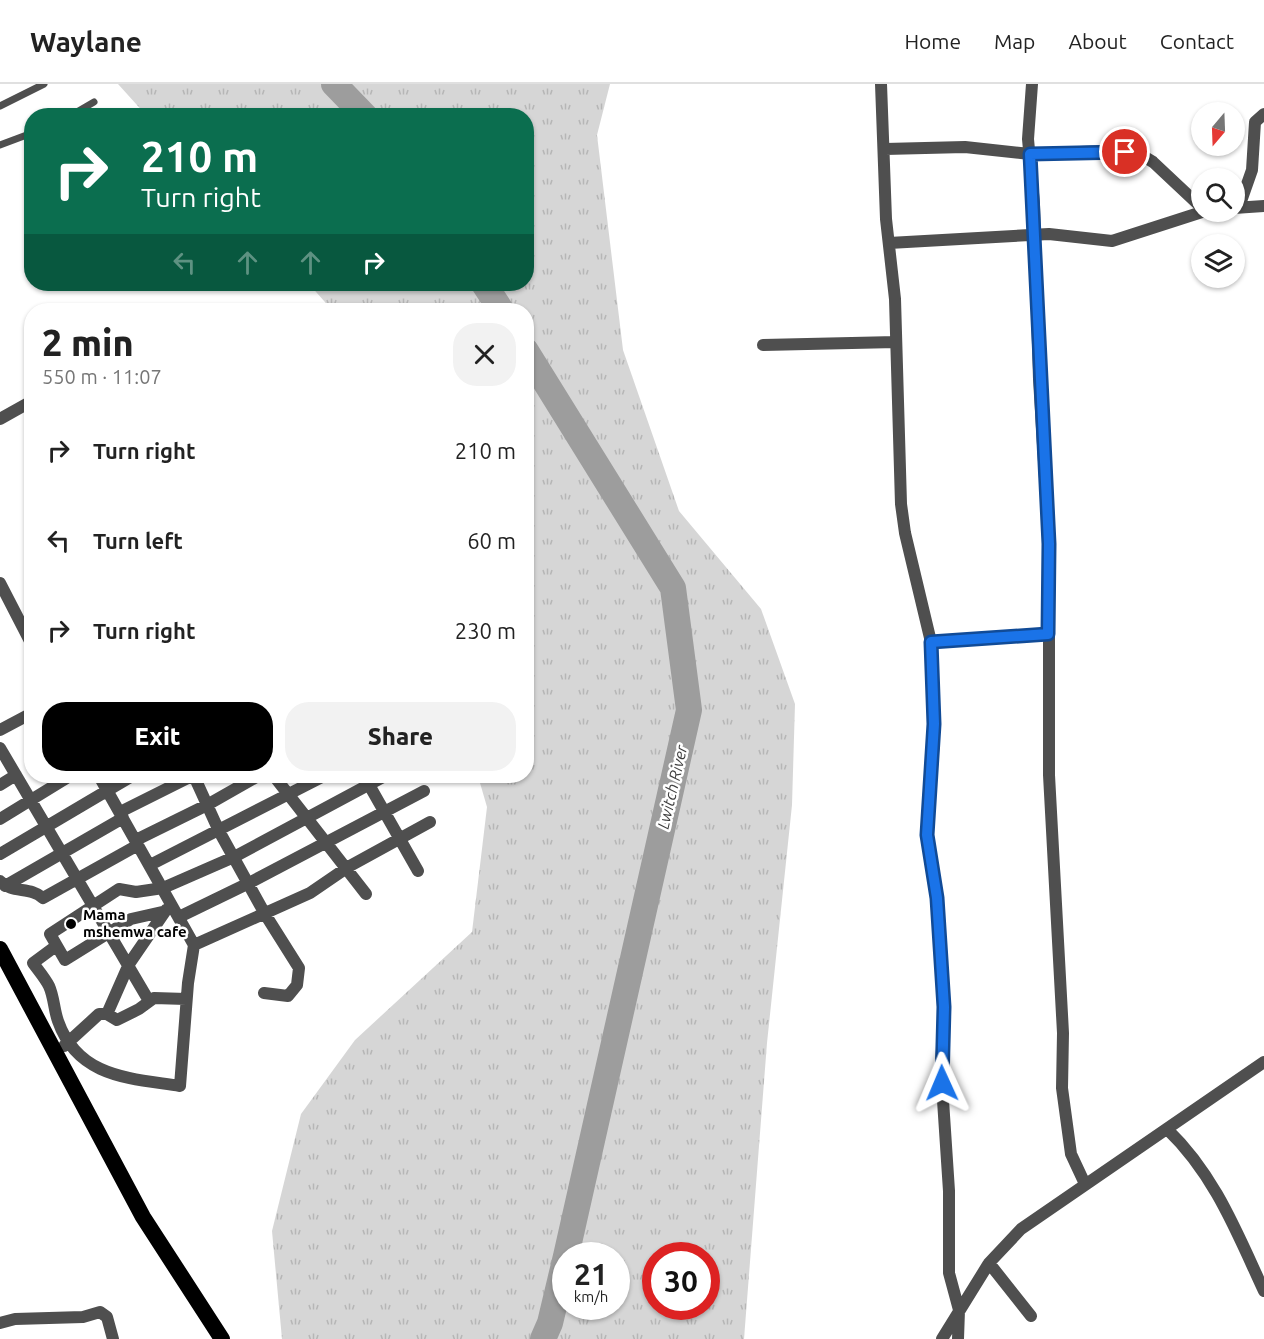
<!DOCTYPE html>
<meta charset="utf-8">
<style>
:root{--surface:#fff;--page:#f2f2f2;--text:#222;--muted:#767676;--line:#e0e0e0;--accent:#000}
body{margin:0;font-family:Ubuntu,sans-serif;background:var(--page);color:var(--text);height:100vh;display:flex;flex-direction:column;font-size:22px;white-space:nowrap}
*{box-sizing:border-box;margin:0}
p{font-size:20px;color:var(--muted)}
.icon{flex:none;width:33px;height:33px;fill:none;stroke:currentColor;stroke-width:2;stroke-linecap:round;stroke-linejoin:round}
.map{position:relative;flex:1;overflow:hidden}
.side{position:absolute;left:24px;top:219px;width:510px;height:480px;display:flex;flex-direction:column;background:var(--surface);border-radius:24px;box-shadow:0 2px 4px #0004}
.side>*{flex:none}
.top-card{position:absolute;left:24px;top:24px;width:510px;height:183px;border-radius:24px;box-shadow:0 2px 4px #0004;background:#0b6e4f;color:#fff;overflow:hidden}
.needle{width:39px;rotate:199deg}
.controls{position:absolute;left:1191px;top:18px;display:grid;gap:12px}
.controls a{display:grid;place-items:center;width:54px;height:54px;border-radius:50%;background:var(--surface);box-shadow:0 2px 4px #0004;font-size:30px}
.speed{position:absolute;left:552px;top:1158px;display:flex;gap:12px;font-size:30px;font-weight:700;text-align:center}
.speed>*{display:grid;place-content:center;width:78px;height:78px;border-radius:50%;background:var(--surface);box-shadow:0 2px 4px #0004;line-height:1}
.speed small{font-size:15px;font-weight:400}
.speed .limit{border:9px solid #d22;background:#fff;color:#111}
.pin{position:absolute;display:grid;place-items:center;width:51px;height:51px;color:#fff;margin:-26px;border:3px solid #fff;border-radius:50%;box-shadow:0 2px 6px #0007}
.me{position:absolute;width:66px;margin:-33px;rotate:359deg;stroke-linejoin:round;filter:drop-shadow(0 0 4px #0008)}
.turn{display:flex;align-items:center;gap:21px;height:126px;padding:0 18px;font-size:27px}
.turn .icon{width:78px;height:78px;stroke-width:2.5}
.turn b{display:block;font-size:42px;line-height:51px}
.lanes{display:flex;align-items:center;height:57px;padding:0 18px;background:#0003;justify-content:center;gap:30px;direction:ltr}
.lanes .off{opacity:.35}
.round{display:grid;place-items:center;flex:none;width:63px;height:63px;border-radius:24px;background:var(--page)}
.summary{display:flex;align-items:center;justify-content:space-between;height:102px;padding:0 18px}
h1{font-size:36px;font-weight:800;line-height:45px}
.button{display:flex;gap:12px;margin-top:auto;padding:12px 18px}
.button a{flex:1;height:69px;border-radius:24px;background:var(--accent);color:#fff;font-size:24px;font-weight:800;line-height:69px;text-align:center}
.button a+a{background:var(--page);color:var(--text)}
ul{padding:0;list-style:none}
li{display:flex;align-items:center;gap:18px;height:90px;padding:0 18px}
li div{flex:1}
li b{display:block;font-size:22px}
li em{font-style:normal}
header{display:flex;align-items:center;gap:36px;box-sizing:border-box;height:84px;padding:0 30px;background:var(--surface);border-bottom:2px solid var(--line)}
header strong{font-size:28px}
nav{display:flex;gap:33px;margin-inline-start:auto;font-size:21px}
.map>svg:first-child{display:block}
.grass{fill:url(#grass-tufts);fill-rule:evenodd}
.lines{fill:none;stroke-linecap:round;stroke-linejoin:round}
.river{stroke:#9d9d9d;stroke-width:26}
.service{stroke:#4f4f4f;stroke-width:7}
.minor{stroke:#4f4f4f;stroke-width:12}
.trunk{stroke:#000;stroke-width:16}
.route-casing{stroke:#114b97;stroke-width:15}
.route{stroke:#1a73e8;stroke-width:10}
.poi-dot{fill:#000;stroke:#fff;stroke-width:2}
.labels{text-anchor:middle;stroke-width:5;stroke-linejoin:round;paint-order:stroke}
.poi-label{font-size:15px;font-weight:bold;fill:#000;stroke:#fff;text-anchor:start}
.water-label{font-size:16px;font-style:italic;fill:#3e3e3e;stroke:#fff}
</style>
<header>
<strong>Waylane</strong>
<nav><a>Home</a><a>Map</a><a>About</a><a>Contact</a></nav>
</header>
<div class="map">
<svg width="1264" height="1255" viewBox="0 0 1264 1255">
<defs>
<pattern id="grass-tufts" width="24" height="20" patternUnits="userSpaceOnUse" patternTransform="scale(1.5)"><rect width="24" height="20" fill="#d6d6d6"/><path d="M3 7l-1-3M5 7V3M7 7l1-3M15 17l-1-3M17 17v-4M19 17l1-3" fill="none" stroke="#b6b6b6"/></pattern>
</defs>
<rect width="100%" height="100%" fill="#fff"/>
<path class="grass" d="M118 0H610L597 51 623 266 679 427 761 525 795 620 792 721 767 959 744 1255H282L272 1147 301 1030 355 956 472 848 487 723 478 692H526V226H332L309 200H526V32L146 31ZM566 1172H616V1222H566ZM656 1172H706V1222H656Z"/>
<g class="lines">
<path class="river" d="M334 0 365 32
M484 200 501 226
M526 267 673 504 689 626 566 1172
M543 1255 550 1239 566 1172"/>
<path class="service" d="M0 22 44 0
M70 32 94 18
M0 61 32 49"/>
<path class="minor" d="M881 0 886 135 895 215 901 420 905 449 931 558 934 655 927 751 937 814 944 923 941 986 949 1107V1189L959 1226 958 1255
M1032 0 1028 55 1034 120 1039 295 1049 460V691L1063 949 1062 1004 1071 1070 1085 1100
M885 65 965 63 1030 70 1105 67 1138 69 1153 78 1202 124
M1239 123 1252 86 1255 38 1264 30
M1234 124 1264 122
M889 159 1049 150 1112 157 1202 128
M763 261 896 258
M0 335 32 317
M0 499 32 561
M931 558 1048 550
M0 646 32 629
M0 664 149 917
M194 692 219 747 265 830 299 884 297 901 288 912 264 909
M274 692 366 810
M364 692 418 787
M0 701 16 691
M120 728 192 692
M0 735 70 692
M136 756 207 721 258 692
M0 770 132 692
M150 781 324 692
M0 797C12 810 30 802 43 814L138 761
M5 802 123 734
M162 828 131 835 65 876 50 850 119 805 136 808 163 804 234 773 385 692
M179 833 249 799 424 707
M194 861 310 809 348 783 430 738
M56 862 33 879C38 886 45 894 49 902 54 913 54 926 58 937 78 994 130 994 180 1002L188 899 194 861 99 692
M107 930 129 880 166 826
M64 962 99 930H107L117 936 139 925 154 914 186 915
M1167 1045C1215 1091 1237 1149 1264 1207
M989 1179 1031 1232
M0 1239 15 1235 83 1233 100 1228 107 1233 113 1255
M942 1255 989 1179 1021 1145 1264 978"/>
<path class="trunk" d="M0 865 143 1133 222 1255"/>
</g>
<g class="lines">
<g class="route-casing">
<path id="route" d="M942 999 944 923 937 814 927 751 934 640 931 558 1048 550 1049 460 1030 70 1125 68"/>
</g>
<use href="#route" class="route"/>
</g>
<circle class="poi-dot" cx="71" cy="840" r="6"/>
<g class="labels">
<g class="poi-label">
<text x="83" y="836">Mama<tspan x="83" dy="17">mshemwa cafe</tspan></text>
</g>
<g class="water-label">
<text transform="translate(672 703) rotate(-77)" y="6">Lwitch River</text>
</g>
</g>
</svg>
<div class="controls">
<a><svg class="needle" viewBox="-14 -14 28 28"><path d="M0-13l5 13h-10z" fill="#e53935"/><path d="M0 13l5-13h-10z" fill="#767676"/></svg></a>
<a><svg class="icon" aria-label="search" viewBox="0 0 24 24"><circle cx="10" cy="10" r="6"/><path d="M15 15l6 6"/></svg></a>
<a><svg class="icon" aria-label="layers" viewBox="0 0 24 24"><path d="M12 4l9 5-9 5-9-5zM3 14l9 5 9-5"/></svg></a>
</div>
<div class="speed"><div>21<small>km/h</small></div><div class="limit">30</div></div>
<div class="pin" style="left:1125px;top:68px;background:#d93025"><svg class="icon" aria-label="arrive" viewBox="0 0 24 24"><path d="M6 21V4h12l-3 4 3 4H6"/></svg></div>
<svg class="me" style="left:942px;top:999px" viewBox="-20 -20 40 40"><path d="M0-17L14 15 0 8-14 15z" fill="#1a73e8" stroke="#fff" stroke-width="4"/></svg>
<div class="top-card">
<div class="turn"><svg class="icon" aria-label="right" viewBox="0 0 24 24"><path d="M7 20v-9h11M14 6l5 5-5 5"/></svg><div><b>210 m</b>Turn right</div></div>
<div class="lanes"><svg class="icon off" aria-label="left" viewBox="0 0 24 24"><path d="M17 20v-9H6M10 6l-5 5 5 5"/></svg><svg class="icon off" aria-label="ahead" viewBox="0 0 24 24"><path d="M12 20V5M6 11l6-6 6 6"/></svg><svg class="icon off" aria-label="ahead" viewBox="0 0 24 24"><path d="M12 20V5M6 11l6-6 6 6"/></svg><svg class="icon" aria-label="right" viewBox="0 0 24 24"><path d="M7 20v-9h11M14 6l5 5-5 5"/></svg></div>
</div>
<section class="side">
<div class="summary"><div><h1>2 min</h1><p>550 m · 11:07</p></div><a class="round"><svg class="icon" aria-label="close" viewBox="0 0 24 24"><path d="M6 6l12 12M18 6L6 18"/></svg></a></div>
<ul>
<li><svg class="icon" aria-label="right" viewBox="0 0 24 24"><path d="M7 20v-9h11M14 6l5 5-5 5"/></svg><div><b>Turn right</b></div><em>210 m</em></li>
<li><svg class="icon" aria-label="left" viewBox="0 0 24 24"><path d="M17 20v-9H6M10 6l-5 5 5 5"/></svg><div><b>Turn left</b></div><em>60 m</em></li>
<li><svg class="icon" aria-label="right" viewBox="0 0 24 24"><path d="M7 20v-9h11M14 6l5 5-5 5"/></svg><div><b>Turn right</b></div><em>230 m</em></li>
</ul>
<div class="button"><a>Exit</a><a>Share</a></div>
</section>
</div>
